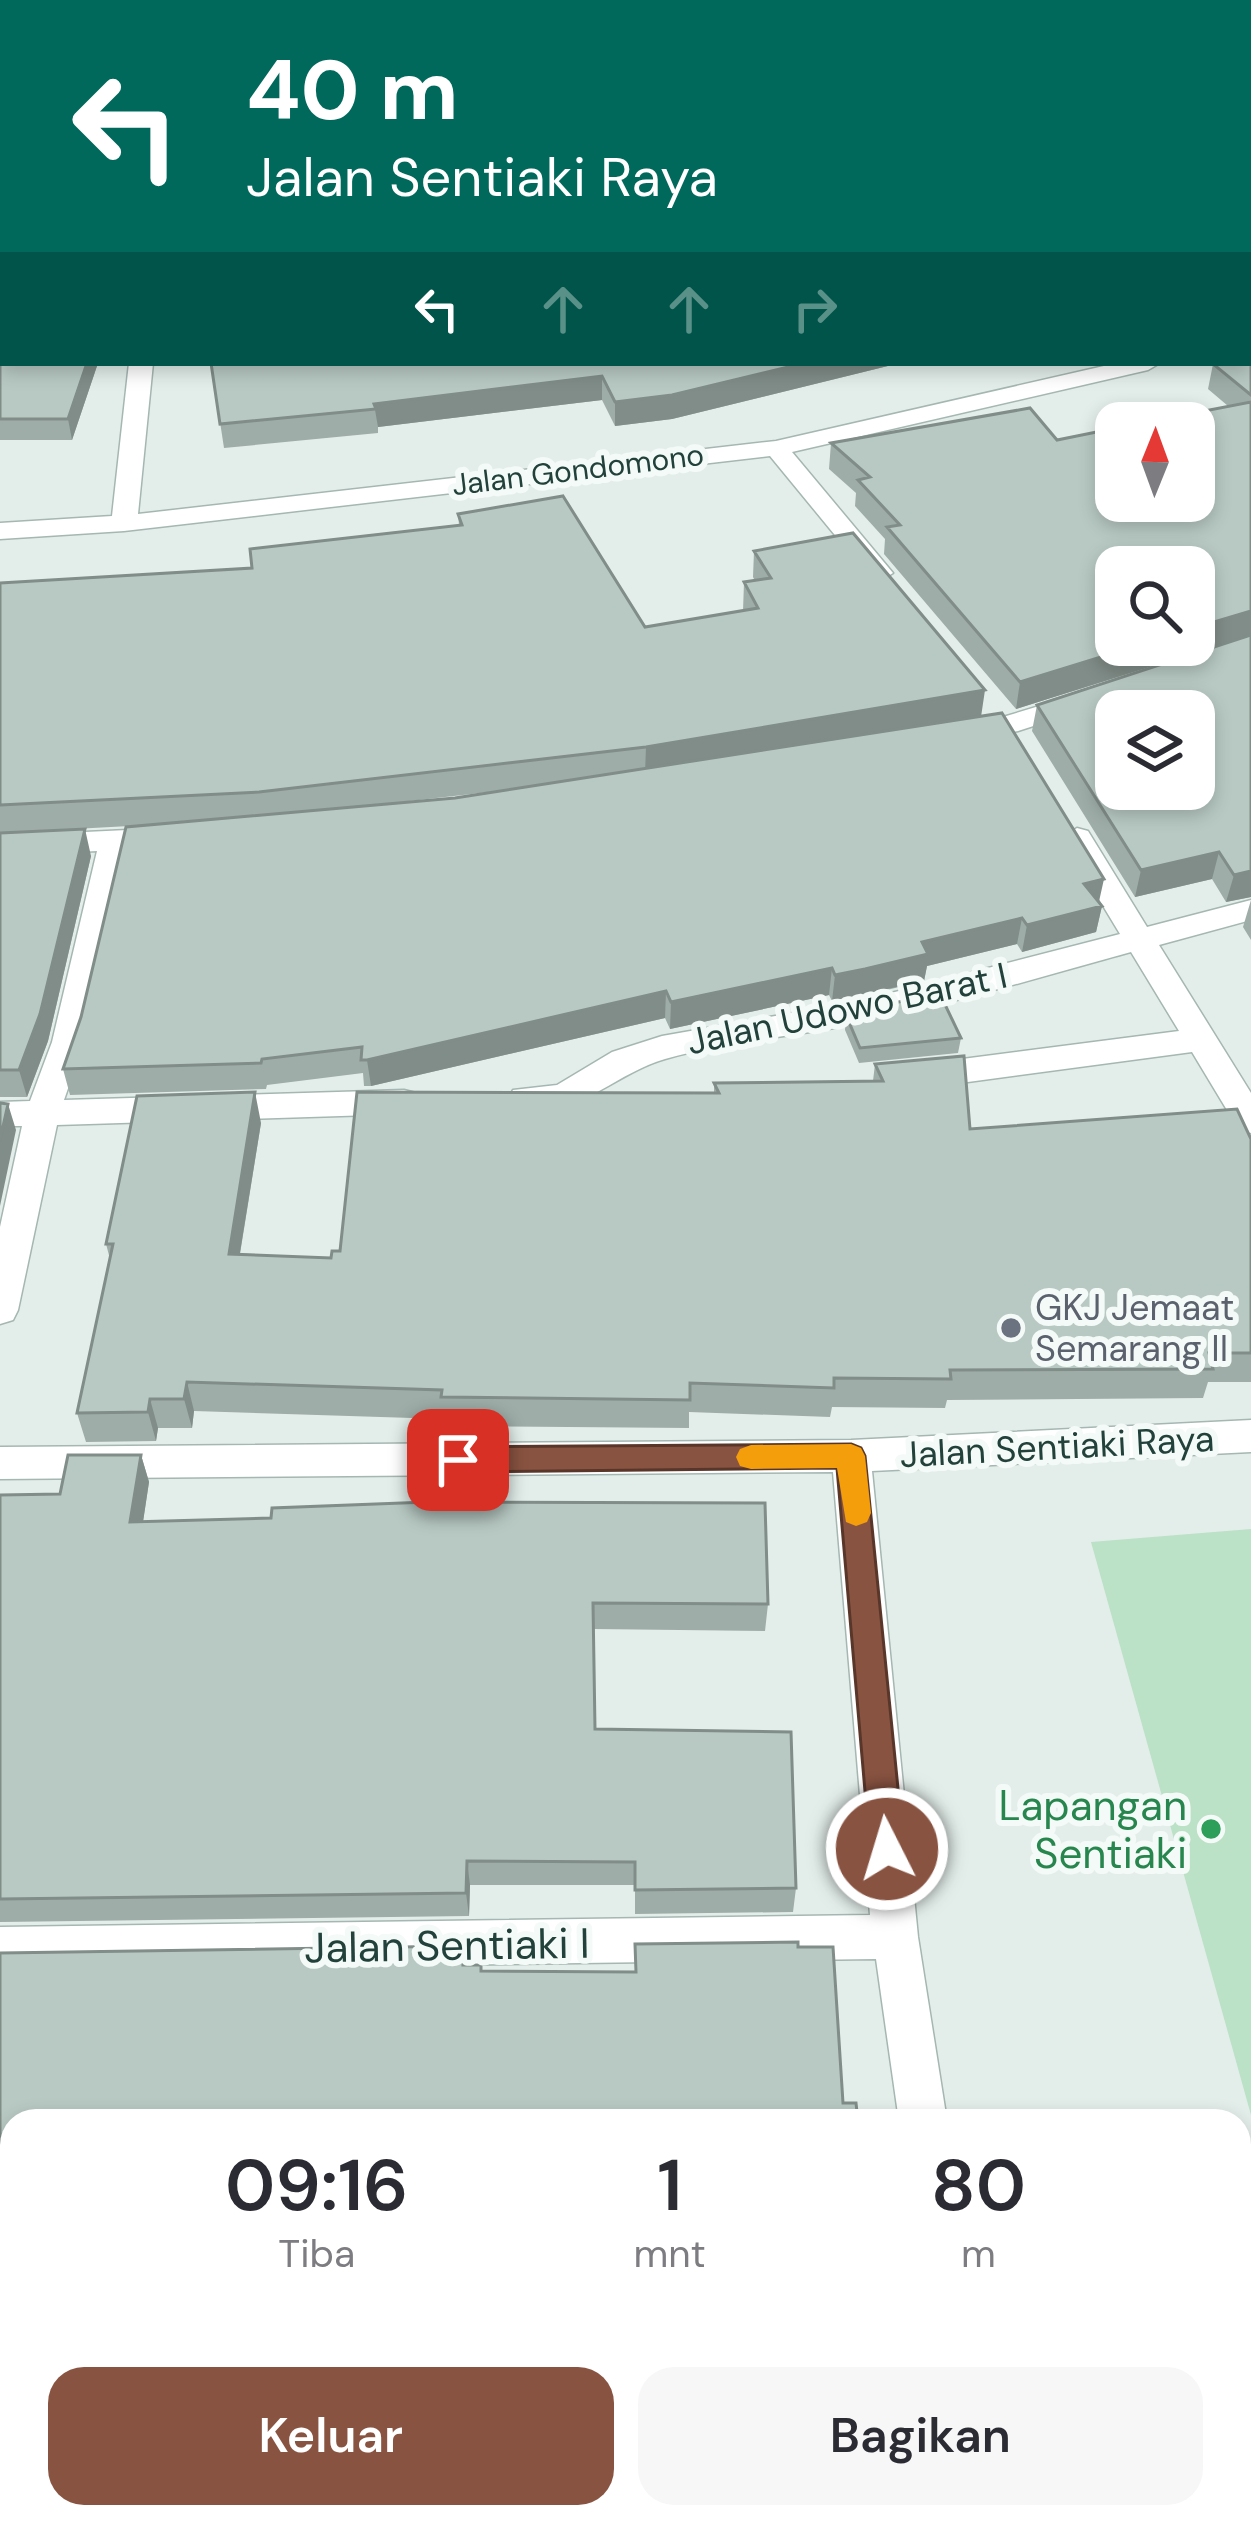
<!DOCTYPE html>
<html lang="id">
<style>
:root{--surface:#fff;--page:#f7f7f7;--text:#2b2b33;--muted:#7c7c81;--accent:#895341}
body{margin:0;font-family:"DM Sans",sans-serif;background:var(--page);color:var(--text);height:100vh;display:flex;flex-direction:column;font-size:45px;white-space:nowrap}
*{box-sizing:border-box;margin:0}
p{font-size:39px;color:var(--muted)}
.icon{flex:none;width:66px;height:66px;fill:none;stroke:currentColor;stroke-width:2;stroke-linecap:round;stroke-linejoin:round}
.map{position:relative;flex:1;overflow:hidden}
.panel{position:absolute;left:0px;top:2109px;width:1251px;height:420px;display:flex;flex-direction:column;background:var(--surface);border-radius:36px 36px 0 0;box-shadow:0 6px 18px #0003}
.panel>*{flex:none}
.banner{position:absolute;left:0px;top:0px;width:1251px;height:366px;box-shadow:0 6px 18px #0003;background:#00695c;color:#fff;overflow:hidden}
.needle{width:78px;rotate:1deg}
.fabs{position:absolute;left:1095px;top:402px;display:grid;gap:24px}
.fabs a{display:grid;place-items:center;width:120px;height:120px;border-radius:24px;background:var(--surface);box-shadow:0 6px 18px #0003;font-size:60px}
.pin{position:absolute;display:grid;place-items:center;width:102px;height:102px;color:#fff;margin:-51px;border-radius:24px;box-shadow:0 6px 18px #0006}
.me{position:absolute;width:132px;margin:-66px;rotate:355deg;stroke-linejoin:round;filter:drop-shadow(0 0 9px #0008)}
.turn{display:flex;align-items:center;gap:42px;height:252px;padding:0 48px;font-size:54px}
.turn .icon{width:156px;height:156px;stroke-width:2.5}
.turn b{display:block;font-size:84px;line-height:102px}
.lanes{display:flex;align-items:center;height:114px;padding:0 48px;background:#0003;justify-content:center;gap:60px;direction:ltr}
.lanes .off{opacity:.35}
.eta{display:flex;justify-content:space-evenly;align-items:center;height:204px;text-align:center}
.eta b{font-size:72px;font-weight:600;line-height:84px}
.primary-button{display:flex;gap:24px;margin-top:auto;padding:24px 48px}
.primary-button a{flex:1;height:138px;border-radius:36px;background:var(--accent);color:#fff;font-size:48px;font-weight:600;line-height:138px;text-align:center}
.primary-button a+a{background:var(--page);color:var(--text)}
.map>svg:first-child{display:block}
.green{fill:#bbe1c6}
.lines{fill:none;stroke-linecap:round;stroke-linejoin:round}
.service-casing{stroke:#a5b7b2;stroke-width:3}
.minor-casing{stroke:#a5b7b2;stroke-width:3}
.service{fill:#fff;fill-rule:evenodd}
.minor{fill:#fff;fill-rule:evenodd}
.wall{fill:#9eada8;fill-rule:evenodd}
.shaded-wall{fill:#818d88}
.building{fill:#b8c9c3;stroke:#818d88;stroke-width:3;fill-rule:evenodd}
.route{fill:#895341;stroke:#59362a;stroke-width:3}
.slow{fill:#f59e0b}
.worship-dot{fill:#6b7280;stroke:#f4faf7;stroke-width:4.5}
.leisure-dot{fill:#2e9e5b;stroke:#f4faf7;stroke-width:4.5}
.labels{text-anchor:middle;stroke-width:12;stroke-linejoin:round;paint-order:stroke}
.far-street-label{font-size:30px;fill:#21413a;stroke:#f4faf7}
.street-label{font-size:36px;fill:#21413a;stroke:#f4faf7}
.worship-label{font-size:36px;fill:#5b616d;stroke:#f4faf7;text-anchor:start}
.near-leisure-label{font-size:42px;fill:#27864d;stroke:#f4faf7;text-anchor:end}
.near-street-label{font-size:42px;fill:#21413a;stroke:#f4faf7}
</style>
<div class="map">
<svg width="1251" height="2529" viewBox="0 0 1251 2529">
<rect width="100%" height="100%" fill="#e3eeea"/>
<path class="green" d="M1251 1529V2115L1091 1542Z"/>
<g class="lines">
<g class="service-casing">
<path id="service" d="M0 10H3V22H0Z"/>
</g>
<g class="minor-casing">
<path id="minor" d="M216 0H234V3H216Z
M1248 333H1251V347H1248Z
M129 363H153L138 514 776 441 1117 363H1160L1148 370 792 452 893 573 880 581 871 579 770 456 124 531 0 539V523L112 516Z
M1082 693 1096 701 1092 707 1018 731 962 742 948 733 952 727 1003 717Z
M170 828 185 838 181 845 128 850 84 1042 64 1100 404 1090 416 1093 421 1102 416 1111 404 1114 57 1125 18 1310 13 1320 0 1324V1227L22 1126H0V1102L30 1101 52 1042 97 851 0 856V836Z
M1077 828 1088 831 1147 927 1251 900V920L1159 945 1251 1093V1133L1239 1130 1192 1052 916 1089 904 1085 899 1077 904 1069 916 1065 1179 1031 1131 952C1040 977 948 1005 855 1024 792 1037 727 1041 665 1059 612 1074 571 1125 513 1108L508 1099 513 1090 557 1085 612 1052 662 1036 860 1001 1120 934 1062 838Z
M1251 1420V1452L872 1471 918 1937 947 2121H899L876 1959 0 1971V1927L870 1915 833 1472 0 1479V1447L851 1440Z
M956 2517H1010L1011 2529H957Z"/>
</g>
<use href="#service" class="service"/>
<use href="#minor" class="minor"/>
</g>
<path class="wall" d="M0 0H74L72 3 0 4Z
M0 201 3 363H98L72 440H0Z
M1251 355V635L1016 709 884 554 885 539 855 506 856 493 829 469 831 443 1057 440 1228 406 1208 389 1213 364Z
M211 363H900L672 419 615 426 602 400 378 427V433L224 448Z
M458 514 645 627 743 611 744 582 755 581 753 577 754 551 981 717 1102 906 1096 932 1022 952 1017 944 927 966 924 981 862 996 832 1001 829 995 670 1029 665 1018 371 1086H364L363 1073 267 1085 266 1089 70 1095 63 1069 148 825 0 833V583L252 568 459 525ZM507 790 455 798 392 803 445 797Z
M1251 635V897L1226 902 1212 879 1135 897 1032 731 1037 705Z
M0 833 91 856 48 1041 27 1097H0Z
M1251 900V940L1243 927Z
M846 1015 961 1038 958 1053 859 1063 845 1030Z
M875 1064 970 1129 1251 1139V1382H1208L1203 1398 947 1400 945 1408 832 1407 830 1417 689 1412V1428L444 1426V1419L194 1411 192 1428H158L156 1441 86 1442 77 1413 110 1259 106 1244 261 1123 240 1254 331 1258 340 1251 714 1093V1083L873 1081Z
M141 1455 149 1482 143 1521 768 1604 765 1631 594 1629 595 1729 796 1888 793 1912 635 1914V1885H470L469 1916 0 1922V1495L60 1494Z
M798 1942 12 2121V2487H0V1953L466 1965 482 1971 635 1972Z"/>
<path class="shaded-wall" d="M3 140V168L0 174V146Z
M1248 263H1251V285H1248Z
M87 363H98L72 440 68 419Z
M805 363H900L672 419 615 426V402Z
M602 376V400L378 427 374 404Z
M1251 611V635L1016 709 1020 682 1140 645H1194V628Z
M985 690 981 717 645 774 646 747Z
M85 829 91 856 48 1041 27 1097 19 1070Z
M1219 852 1212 879 1135 897 1141 870Z
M1251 871V897L1226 902 1234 875Z
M1104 879 1098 906 1084 884Z
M1102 906 1096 932 1022 952 1027 925Z
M1022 918 1017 944 927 966 924 981 832 1001 835 975 922 942Z
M832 968 829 995 670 1029 671 1002Z
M666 991 665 1018 371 1086 367 1060Z
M255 1092 261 1123 235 1283 229 1254Z
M8 1104 16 1130 0 1206V1140Z
M187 1382 194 1411 192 1428 184 1399Z
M150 1399 158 1428 156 1441 148 1412Z
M141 1455 149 1482 139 1549 130 1522Z
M467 1861 470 1885 469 1916 466 1893Z"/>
<path class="building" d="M258 0H1251V79H1249L1248 93 1251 94V263H1248V3H256Z
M0 94H3V140L0 146Z
M0 201H3V363H87L68 419H0V325H1L3 308 0 307Z
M1251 355V395L1213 364 1248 363V356Z
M211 363H805L672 395 615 402 602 376 374 404 376 409 220 424Z
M1251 402V611L1194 628V567H1116V645H1140L1020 682 887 527 900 525 858 480 870 477 831 443 1030 408 1057 440 1116 428V501H1194V423H1142Z
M563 496 645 627 758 608 744 582 771 578 754 551 853 533 985 690 646 747 259 792 0 805V583L252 568 250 549 462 525 458 514Z
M1251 635V871L1234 875 1219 852 1141 870 1037 705ZM1116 711H1194V789H1116Z
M1002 713 1104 879 1084 884 1102 906 1027 925 1022 918 922 942 928 954 865 969 835 975 832 968 671 1002 666 991 367 1060H361L362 1047 262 1059 261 1063 63 1069 81 1017 126 827 455 798Z
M85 829 40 1014 19 1070H0V833Z
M939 992 961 1038 860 1048 846 1015Z
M964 1056 970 1129 1237 1109 1251 1139V1353H1209L1213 1369 950 1370 951 1379 834 1378V1388L690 1383V1400L441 1397 442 1390 187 1382 184 1399H150L148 1412 77 1413 113 1244H106L137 1096 255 1092 229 1254 331 1258 332 1251H340L357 1092 719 1093 714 1083 883 1081 875 1064Z
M0 1103 8 1104 0 1140Z
M68 1455H141L130 1522 271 1518 272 1508 428 1502 765 1503 768 1604 593 1603 595 1729 791 1732 796 1888 635 1890V1862L467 1861 466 1893 0 1899V1495L60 1494Z
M798 1942V1947H833L843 2103H856L858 2121H12V2473H0V1953L464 1946 463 1965H481V1971L636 1972 635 1944Z"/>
<path class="route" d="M851 1444 861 1448 865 1456 904 1849 899 1860 887 1865 875 1860 870 1849 837 1468 458 1472 448 1468 443 1460 448 1451 458 1447Z"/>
<path class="slow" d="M851 1444 861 1448 865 1456 871 1513 867 1522 856 1526 846 1522 837 1468 751 1469 740 1466 736 1457 740 1449 751 1445Z"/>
<circle class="worship-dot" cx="1011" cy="1328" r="12"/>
<circle class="leisure-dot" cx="1211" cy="1829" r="12"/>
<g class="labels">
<g class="far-street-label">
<text transform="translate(578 470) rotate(-7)" y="10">Jalan Gondomono</text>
</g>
<g class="street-label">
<text transform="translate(847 1008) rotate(-12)" y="13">Jalan Udowo Barat I</text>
<text transform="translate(1057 1446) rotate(-3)" y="13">Jalan Sentiaki Raya</text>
</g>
<g class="worship-label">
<text x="1035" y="1320">GKJ Jemaat<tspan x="1035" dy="41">Semarang II</tspan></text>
</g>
<g class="near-leisure-label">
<text x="1187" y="1820">Lapangan<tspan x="1187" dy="48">Sentiaki</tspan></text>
</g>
<g class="near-street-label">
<text transform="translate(447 1945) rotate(-1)" y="15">Jalan Sentiaki I</text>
</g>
</g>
</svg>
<div class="fabs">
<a><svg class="needle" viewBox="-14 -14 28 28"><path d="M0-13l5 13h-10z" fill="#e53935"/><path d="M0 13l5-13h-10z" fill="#7c7c81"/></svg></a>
<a><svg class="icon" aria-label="search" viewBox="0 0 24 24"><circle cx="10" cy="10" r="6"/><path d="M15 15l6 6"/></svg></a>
<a><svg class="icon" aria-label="layers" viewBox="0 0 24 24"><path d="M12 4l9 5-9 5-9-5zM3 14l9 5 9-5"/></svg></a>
</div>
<div class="pin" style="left:458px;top:1460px;background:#d93025"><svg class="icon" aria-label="arrive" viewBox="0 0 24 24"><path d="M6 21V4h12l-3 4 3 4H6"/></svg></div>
<svg class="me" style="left:887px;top:1849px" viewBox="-20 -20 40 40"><circle r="17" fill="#895341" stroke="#fff" stroke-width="3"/><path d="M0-11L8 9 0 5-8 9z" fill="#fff"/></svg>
<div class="banner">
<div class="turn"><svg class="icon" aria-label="left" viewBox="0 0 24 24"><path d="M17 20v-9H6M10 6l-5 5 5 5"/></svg><div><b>40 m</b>Jalan Sentiaki Raya</div></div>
<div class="lanes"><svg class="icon" aria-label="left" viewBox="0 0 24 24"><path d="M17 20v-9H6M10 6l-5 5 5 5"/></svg><svg class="icon off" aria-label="ahead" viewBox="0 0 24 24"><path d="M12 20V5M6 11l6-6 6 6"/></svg><svg class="icon off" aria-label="ahead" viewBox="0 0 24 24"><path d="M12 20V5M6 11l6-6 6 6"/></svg><svg class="icon off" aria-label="right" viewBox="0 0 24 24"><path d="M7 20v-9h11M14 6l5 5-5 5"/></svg></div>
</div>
<section class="panel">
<div class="eta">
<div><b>09:16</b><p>Tiba</p></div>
<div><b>1</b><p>mnt</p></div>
<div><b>80</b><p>m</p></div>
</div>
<div class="primary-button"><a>Keluar</a><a>Bagikan</a></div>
</section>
</div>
